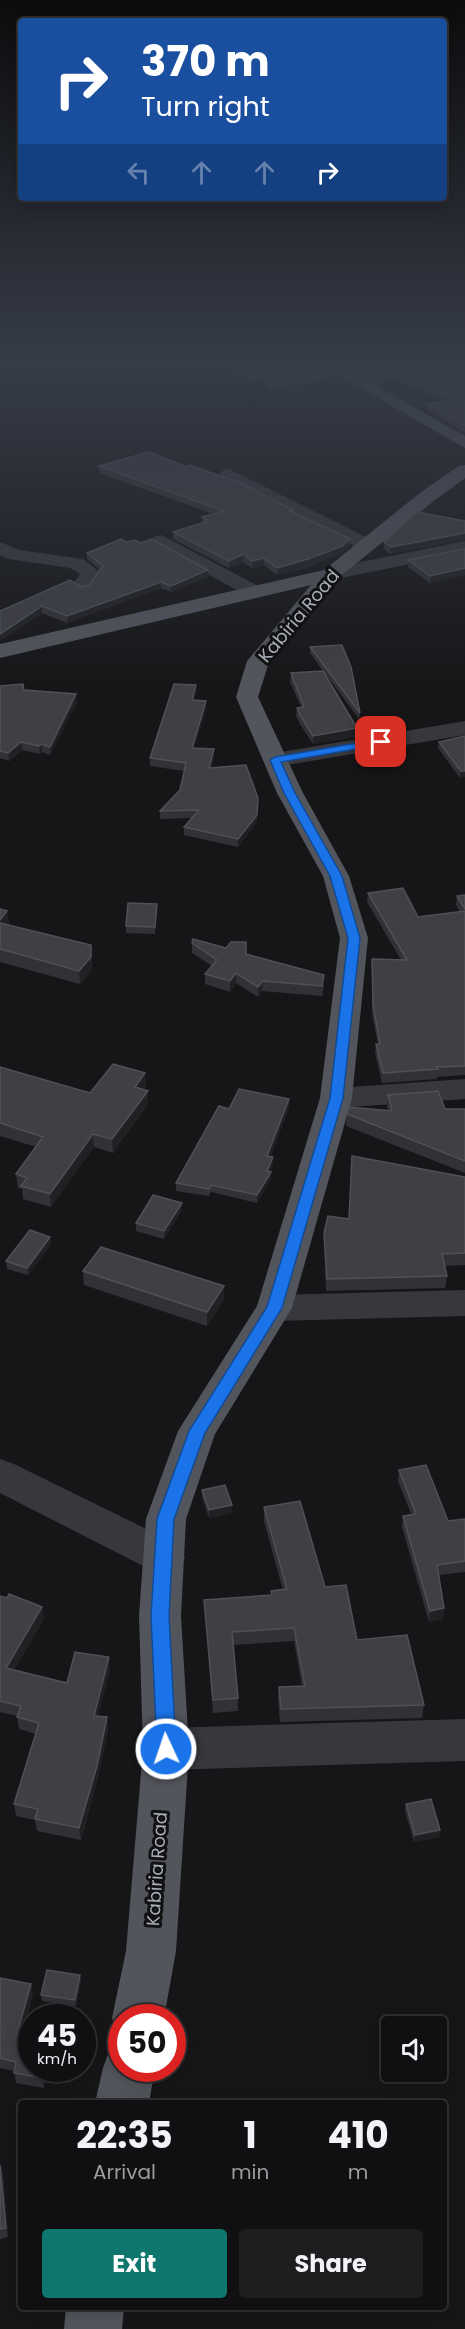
<!DOCTYPE html>
<style>
:root{--surface:#101012;--page:#1e1e20;--text:#f1f3f6;--muted:#9c9d9f;--line:#303032;--accent:#0f766e}
body{margin:0;font-family:Poppins,sans-serif;background:var(--page);color:var(--text);height:100vh;display:flex;flex-direction:column;font-size:22px;white-space:nowrap}
*{box-sizing:border-box;margin:0}
p{font-size:20px;color:var(--muted)}
.icon{flex:none;width:33px;height:33px;fill:none;stroke:currentColor;stroke-width:2;stroke-linecap:round;stroke-linejoin:round}
.map{position:relative;flex:1;overflow:hidden}
.drawer{position:absolute;left:18px;top:2100px;width:429px;height:210px;display:flex;flex-direction:column;background:var(--surface);border-radius:6px;box-shadow:0 3px 15px #0003,0 0 0 2px var(--line)}
.drawer>*{flex:none}
.banner{position:absolute;left:18px;top:18px;width:429px;height:183px;border-radius:6px;box-shadow:0 3px 15px #0003,0 0 0 2px var(--line);background:#1a4fa0;color:#fff;overflow:hidden}
.controls{position:absolute;left:381px;top:2016px;display:grid;gap:12px}
.controls a{display:grid;place-items:center;width:66px;height:66px;border-radius:6px;background:var(--surface);box-shadow:0 3px 15px #0003,0 0 0 2px var(--line);font-size:30px}
.speed{position:absolute;left:18px;top:2004px;display:flex;gap:12px;font-size:30px;font-weight:700;text-align:center}
.speed>*{display:grid;place-content:center;width:78px;height:78px;border-radius:50%;background:var(--surface);box-shadow:0 3px 15px #0003,0 0 0 2px var(--line);line-height:1}
.speed small{font-size:15px;font-weight:400}
.speed .limit{border:9px solid #d22;background:#fff;color:#111}
.pin{position:absolute;display:grid;place-items:center;width:51px;height:51px;color:#fff;margin:-26px;border-radius:12px;box-shadow:0 3px 9px #0006}
.me{position:absolute;width:66px;margin:-33px;rotate:357deg;stroke-linejoin:round;filter:drop-shadow(0 0 4px #0008)}
.turn{display:flex;align-items:center;gap:21px;height:126px;padding:0 24px;font-size:27px}
.turn .icon{width:78px;height:78px;stroke-width:2.5}
.turn b{display:block;font-size:42px;line-height:51px}
.lanes{display:flex;align-items:center;height:57px;padding:0 24px;background:#0003;justify-content:center;gap:30px;direction:ltr}
.lanes .off{opacity:.35}
.eta{display:flex;justify-content:space-evenly;align-items:center;height:102px;text-align:center}
.eta b{font-size:36px;font-weight:700;line-height:42px}
.button{display:flex;gap:12px;margin-top:auto;padding:12px 24px}
.button a{flex:1;height:69px;border-radius:6px;background:var(--accent);color:#fff;font-size:24px;font-weight:700;line-height:69px;text-align:center}
.button a+a{background:var(--page);color:var(--text)}
.map>svg:first-child{display:block}
.lines{fill:none;stroke-linecap:round;stroke-linejoin:round}
.minor{fill:#37383d;fill-rule:evenodd}
.major{fill:#53555c;fill-rule:evenodd}
.wall{fill:#323236}
.shaded-wall{fill:#212124}
.building{fill:#3f3f44;stroke:#4f5156;stroke-width:1.5}
.route{fill:#1a73e8;stroke:#114b97;stroke-width:1.5}
.labels{text-anchor:middle;stroke-width:6;stroke-linejoin:round;paint-order:stroke}
.street-label{font-size:18px;fill:#a8adb8;stroke:#111113}
</style>
<div class="map">
<svg width="465" height="2329" viewBox="0 0 465 2329">
<rect width="100%" height="100%" fill="#161618"/>
<g class="lines">
<path class="minor" d="M441 361H465V366L358 387 350 382 358 377Z
M229 469 374 541 377 545 374 549H360L223 478 220 474 223 470Z
M161 535 262 588 265 592 262 596 255 598 248 596 154 545 151 541 154 537Z
M465 541V553L331 580 324 578 321 574 324 570 331 568Z
M0 542 20 550 83 559 101 573 89 589 82 591 75 589 72 585 80 574 70 568 9 559 0 555Z
M465 721V735L275 767 266 765 263 760 266 755 275 753Z
M465 1079V1099L336 1108 325 1105 320 1098 325 1091 336 1088Z
M465 1290V1316L274 1321 261 1317 256 1308 261 1299 274 1295Z
M0 1459 14 1464 179 1545 185 1557 179 1569 164 1574 149 1569 0 1493Z
M465 1719V1761L166 1770 150 1764 143 1749 150 1734 166 1728Z"/>
<path class="major" d="M314 361H333L465 436V448Z
M465 465V478L435 500 338 578 269 662 258 697 303 793 349 876 368 938 352 1098 292 1308 215 1434 186 1519 181 1616 189 1749 176 1951 164 2018H122V2037L112 2018 126 1951 143 1749 139 1616 146 1519 178 1431 257 1306 320 1098 340 938 323 876 277 793 236 697 247 661 311 585 0 658V644L324 570 421 492 459 466Z
M122 2045V2068H155L149 2103H95L103 2068 110 2049Z
M66 2307H124L122 2329H64Z"/>
</g>
<path class="wall" d="M215 361H321L344 381 270 394 264 385 249 386Z
M338 361H429L361 374Z
M465 362V433L427 410V404L445 401 397 382V375Z
M99 466 293 510V512L350 546 342 553 308 567 277 575 264 565 252 568 243 562 229 568 173 539V532L202 523V517L213 514 100 473Z
M465 521 390 554 384 549V542Z
M126 542 141 543 208 570V577L171 592 161 588 67 623 42 613 0 641V611L89 585 100 570 87 559V553Z
M465 549V575L430 583 408 567V560Z
M310 647 360 713 359 719 324 672 356 737 313 744 300 724 296 716 297 708 301 707 290 682 291 673 323 671 310 653Z
M196 685V693L194 700 206 701V709L194 748 214 757 211 768 258 806 256 823 238 847 184 835V827L191 818 160 819V811L180 790 184 771 150 766V758Z
M0 686 77 702 50 755 42 752 40 754 22 750 9 761 0 758Z
M465 736 460 778 438 748 439 742Z
M368 893 418 917 460 912 456 905 457 896 465 895V1075L437 1077V1079L382 1083 375 1053 376 1044H378L372 1014V959L401 960 367 902Z
M157 904 155 934 126 933V926Z
M0 909 7 911 9 924 8 925 92 958V970L80 984 0 962Z
M192 943 246 954 324 985 322 996 262 991 258 997 236 983 230 992 205 984V974L212 966 192 953Z
M0 1067 90 1093 145 1073 146 1087 143 1090 148 1091V1104L113 1153 94 1147 51 1207 23 1199 22 1189 18 1188 16 1174 36 1147 0 1136Z
M388 1095 445 1109H465V1173L346 1126 347 1114 388 1111 387 1107Z
M289 1107 270 1157H273V1165L270 1171 271 1172V1179L257 1203 211 1192 209 1196 176 1191V1183L229 1109Z
M465 1177V1265L445 1266 447 1276 445 1288 326 1291 324 1245V1233L349 1219Z
M182 1210 164 1239 136 1231V1223Z
M51 1244 28 1275 7 1269 6 1261Z
M83 1271 224 1300 207 1326 84 1285Z
M399 1470 448 1521 465 1519V1572L439 1575 444 1608 443 1619 429 1622 402 1527 403 1516 411 1514 398 1481Z
M202 1490 232 1513 209 1518 202 1497Z
M264 1507 325 1587 357 1640 424 1705 422 1718 280 1722 278 1700 279 1687 302 1686 294 1641 233 1645 238 1698V1711L213 1713 205 1613 204 1600 271 1595V1591L283 1590 264 1521Z
M0 1596 42 1607 44 1619 14 1670 67 1683 110 1669 98 1716 107 1717 108 1729 98 1778 81 1840 37 1831 35 1820 16 1816 14 1804 36 1734 19 1729 17 1716 0 1712Z
M406 1804 440 1830 439 1837 414 1842 405 1811Z
M80 1975 81 1981 76 2006 42 2001 41 1995Z
M0 1978 33 1994 21 2038 49 2068 44 2088 16 2083 14 2071 0 2068Z
M0 2165 3 2174 8 2237 0 2239Z"/>
<path class="shaded-wall" d="M396 361H429L361 374V368Z
M345 374 344 381 270 394V387Z
M264 378V385L249 386V380Z
M465 533V540L390 554 391 547Z
M350 539V546L342 553 308 567 277 575V568Z
M244 554 243 562 229 568V561Z
M264 558V565L252 568V561Z
M465 568V575L430 583V576Z
M208 570V577L171 592V586Z
M161 582V588L67 623V616Z
M42 606V613L0 641V634Z
M196 685V693L192 708V700Z
M76 694 77 702 50 755V747Z
M206 701V709L192 756V748Z
M357 728 356 737 313 744V736Z
M21 742 22 750 9 761 8 753Z
M42 744V752L40 754 39 746Z
M214 749V757L209 776V768Z
M461 771H465V777L460 778Z
M258 798 256 823 238 847V839Z
M157 904V911L155 934V927Z
M7 911 9 924 0 935V920Z
M91 945 92 970 80 984 79 971Z
M236 973V983L230 992V981Z
M263 981 262 991 258 997V987Z
M145 1073 146 1087 135 1101V1087Z
M148 1091V1104L113 1153 112 1139Z
M289 1099V1107L267 1163V1156Z
M93 1134 94 1147 51 1207 50 1194Z
M273 1157V1165L267 1178V1171Z
M271 1172V1179L257 1203V1195Z
M182 1203V1210L164 1239V1231Z
M50 1237 51 1244 28 1275 27 1268Z
M224 1286V1300L207 1326V1312Z
M232 1505V1513L209 1518V1510Z
M42 1607 44 1619 8 1681 6 1668Z
M444 1608 443 1619 429 1622 430 1611Z
M109 1657 110 1669 95 1728 94 1716Z
M107 1717 108 1729 98 1778 81 1840 79 1828Z
M440 1830 439 1837 414 1842 415 1835Z
M80 1975 81 1981 76 2006 75 2000Z
M31 1984 33 1994 19 2047 16 2037Z
M44 2068H49L44 2088 42 2078Z
M0 2164 3 2174 8 2237 6 2228Z"/>
<path class="building" d="M224 361H321L345 374 270 387 264 378 249 380Z
M349 361H396L361 368Z
M465 362V426L427 404 457 399 397 375Z
M149 452 186 467 189 465 241 483 293 510 290 511 350 539 342 546 308 559 277 568 264 558 252 561 244 554 229 561 173 532 209 521 202 517 224 511 99 466Z
M417 512 465 521V533L391 547 384 542Z
M121 539 126 542 135 540 141 543 152 539 208 570 171 586 161 582 67 616 42 606 0 634V611L70 580 81 587 89 585 103 566 87 553Z
M465 549V568L430 576 408 560Z
M342 645 351 667 360 713 310 647Z
M323 671 357 728 313 736 300 715 297 708 304 707 291 673Z
M23 684 24 690 76 694 50 747 42 744 39 746 21 742 8 753 0 751V686Z
M174 684 196 685 192 700 206 701 192 748 214 749 209 768 246 765 258 798 257 815 238 839 184 827 199 810 160 811 180 790 186 763 150 758Z
M465 736V771H461L439 742Z
M403 888 418 917 465 911V1066L437 1067 438 1069 383 1073 376 1044H380L373 1004 372 959 407 960 368 893Z
M465 895V909L457 896Z
M128 903 157 904 155 927 126 926Z
M0 909 7 911 0 920Z
M0 923 91 945V957L79 971 0 949Z
M193 939 226 948 231 942H246V954L324 975 322 986 263 981 258 987 236 973 230 981 205 974 217 960 192 943Z
M113 1064 145 1073 135 1087 148 1091 112 1139 93 1134 50 1194 21 1186 27 1178 16 1174 43 1137 0 1123V1067L90 1093Z
M239 1089 289 1099 267 1156 273 1157 267 1171 271 1172 257 1195 211 1185 209 1189 176 1183 219 1106 229 1109Z
M438 1091 445 1109H465V1161L347 1114 349 1107 392 1111 388 1095Z
M352 1156 465 1177V1253L442 1254 447 1276 327 1279 324 1233 328 1216 349 1219Z
M153 1195 182 1203 164 1231 136 1223Z
M30 1230 50 1237 27 1268 6 1261Z
M101 1247 224 1286 207 1312 83 1271Z
M426 1465 448 1521 465 1519V1561L437 1565 444 1608 430 1611 403 1516 416 1514 399 1470Z
M225 1485 232 1505 209 1510 202 1490Z
M300 1501 325 1587 346 1585 357 1640 407 1635 424 1705 281 1709 279 1687 305 1686 294 1628 232 1632 238 1698 213 1700 204 1600 272 1595 271 1591 287 1589 264 1507Z
M9 1594 42 1607 6 1668 67 1683 75 1652 109 1657 94 1716 107 1717 97 1766 79 1828 35 1819 38 1809 14 1804 39 1723 17 1717 21 1706 0 1701V1596L7 1598Z
M431 1799 440 1830 415 1835 406 1804Z
M47 1970 80 1975 75 2000 41 1995Z
M0 1978 31 1984 16 2037 32 2040V2068H44L42 2078 14 2073 16 2062 0 2058Z
M0 2165 6 2228 0 2229Z"/>
<linearGradient id="sky" x2="0" y2="1"><stop stop-color="#0c0c0d"/><stop offset="0.53" stop-color="#363c48"/><stop offset="1" stop-color="#363c48" stop-opacity="0"/></linearGradient>
<rect width="465" height="687" fill="url(#sky)"/>
<path class="route" d="M381 739 385 742 384 744 281 762 295 793 342 876 360 938 343 1098 282 1308 205 1433 174 1519 169 1616 176 1749 173 1755 166 1758 160 1755 157 1749 151 1616 157 1519 189 1431 267 1307 330 1098 348 938 330 876 284 793 270 760 275 757Z"/>
<g class="labels">
<g class="street-label">
<text transform="translate(299 616) rotate(-50)" y="6">Kabiria Road</text>
<text transform="translate(157 1869) rotate(-86)" y="6">Kabiria Road</text>
</g>
</g>
</svg>
<div class="controls">
<a><svg class="icon" aria-label="sound" viewBox="0 0 24 24"><path d="M4 9h4l5-4v14l-5-4H4zM17 9q2 3 0 6"/></svg></a>
</div>
<div class="speed"><div>45<small>km/h</small></div><div class="limit">50</div></div>
<div class="pin" style="left:381px;top:742px;background:#d93025"><svg class="icon" aria-label="arrive" viewBox="0 0 24 24"><path d="M6 21V4h12l-3 4 3 4H6"/></svg></div>
<svg class="me" style="left:166px;top:1749px" viewBox="-20 -20 40 40"><circle r="17" fill="#1a73e8" stroke="#fff" stroke-width="3"/><path d="M0-11L8 9 0 5-8 9z" fill="#fff"/></svg>
<div class="banner">
<div class="turn"><svg class="icon" aria-label="right" viewBox="0 0 24 24"><path d="M7 20v-9h11M14 6l5 5-5 5"/></svg><div><b>370 m</b>Turn right</div></div>
<div class="lanes"><svg class="icon off" aria-label="left" viewBox="0 0 24 24"><path d="M17 20v-9H6M10 6l-5 5 5 5"/></svg><svg class="icon off" aria-label="ahead" viewBox="0 0 24 24"><path d="M12 20V5M6 11l6-6 6 6"/></svg><svg class="icon off" aria-label="ahead" viewBox="0 0 24 24"><path d="M12 20V5M6 11l6-6 6 6"/></svg><svg class="icon" aria-label="right" viewBox="0 0 24 24"><path d="M7 20v-9h11M14 6l5 5-5 5"/></svg></div>
</div>
<section class="drawer">
<div class="eta">
<div><b>22:35</b><p>Arrival</p></div>
<div><b>1</b><p>min</p></div>
<div><b>410</b><p>m</p></div>
</div>
<div class="button"><a>Exit</a><a>Share</a></div>
</section>
</div>
